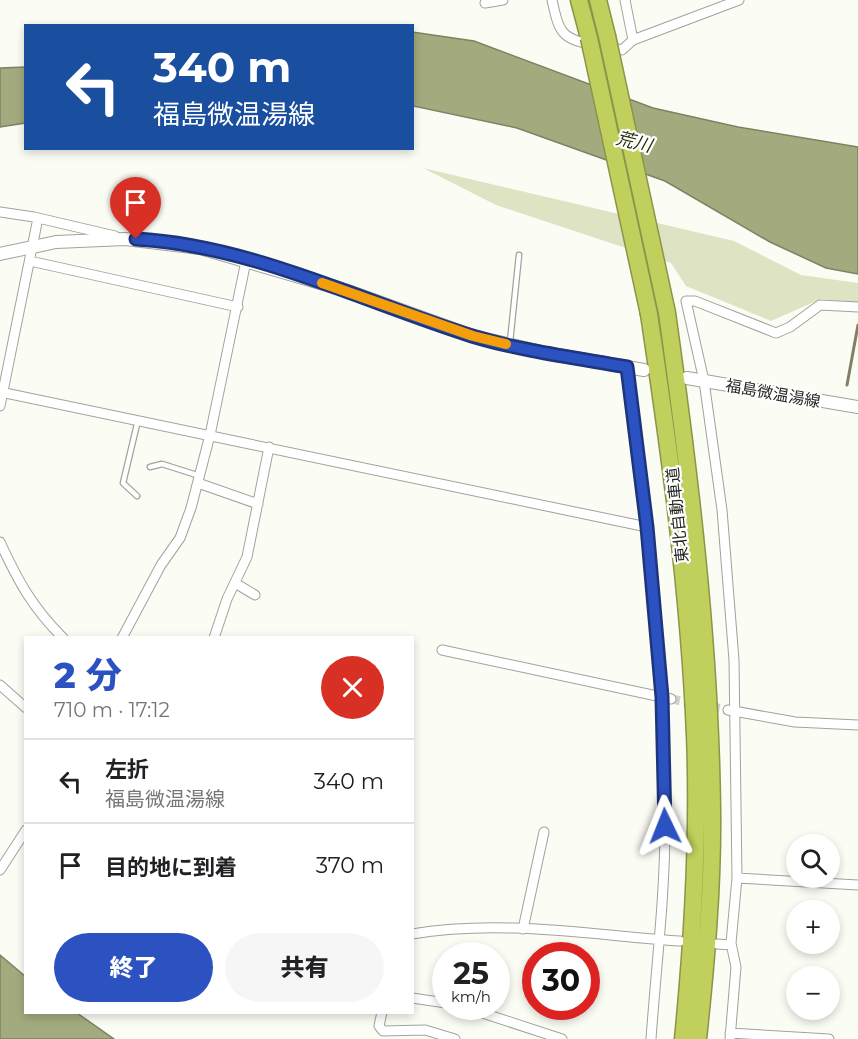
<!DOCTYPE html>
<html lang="ja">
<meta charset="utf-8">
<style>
:root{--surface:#fff;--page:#f6f6f6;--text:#202124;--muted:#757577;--line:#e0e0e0;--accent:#2c51c0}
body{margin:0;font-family:Montserrat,"Noto Sans JP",sans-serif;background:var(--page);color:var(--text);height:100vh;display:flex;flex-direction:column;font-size:22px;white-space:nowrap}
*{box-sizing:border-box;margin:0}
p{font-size:20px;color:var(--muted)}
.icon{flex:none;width:33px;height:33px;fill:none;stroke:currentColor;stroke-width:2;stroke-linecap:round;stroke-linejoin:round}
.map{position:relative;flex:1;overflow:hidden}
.panel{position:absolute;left:24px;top:636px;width:390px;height:378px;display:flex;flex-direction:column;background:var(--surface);border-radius:0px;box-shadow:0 3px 9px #0003}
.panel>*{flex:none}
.banner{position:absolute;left:24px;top:24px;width:390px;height:126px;border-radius:0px;box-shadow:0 3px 9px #0003;background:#1a4fa0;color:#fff;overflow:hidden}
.tools{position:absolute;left:786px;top:834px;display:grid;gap:12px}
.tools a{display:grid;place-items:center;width:54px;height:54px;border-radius:50%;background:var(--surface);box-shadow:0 3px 9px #0003;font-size:30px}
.speed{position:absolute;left:432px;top:942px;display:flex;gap:12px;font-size:30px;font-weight:700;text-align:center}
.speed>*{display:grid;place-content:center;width:78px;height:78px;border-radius:50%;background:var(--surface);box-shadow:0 3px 9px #0003;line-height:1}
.speed small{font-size:15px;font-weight:400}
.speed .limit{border:9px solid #d22;background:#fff;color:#111}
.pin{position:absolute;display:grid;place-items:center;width:51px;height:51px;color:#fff;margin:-62px -26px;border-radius:50% 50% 50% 0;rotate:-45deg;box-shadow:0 0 6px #0007}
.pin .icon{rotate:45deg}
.me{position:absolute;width:66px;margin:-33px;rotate:358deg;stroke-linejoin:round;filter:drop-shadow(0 0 4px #0008)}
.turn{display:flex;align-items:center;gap:21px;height:126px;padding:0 30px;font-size:27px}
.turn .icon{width:78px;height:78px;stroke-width:2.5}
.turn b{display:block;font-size:42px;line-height:51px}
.round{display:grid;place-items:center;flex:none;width:63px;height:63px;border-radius:32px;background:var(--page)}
.head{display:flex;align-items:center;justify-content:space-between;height:102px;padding:0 30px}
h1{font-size:36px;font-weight:800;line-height:45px;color:var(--accent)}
.button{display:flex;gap:12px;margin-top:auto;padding:12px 30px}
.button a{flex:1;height:69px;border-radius:36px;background:var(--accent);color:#fff;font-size:24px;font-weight:800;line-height:69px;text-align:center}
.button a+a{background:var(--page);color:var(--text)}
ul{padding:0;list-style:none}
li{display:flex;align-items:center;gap:18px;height:84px;padding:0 30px;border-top:2px solid var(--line)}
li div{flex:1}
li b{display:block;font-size:22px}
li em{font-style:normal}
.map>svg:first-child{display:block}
.green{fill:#dee4c3}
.water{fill:#a3aa7e;stroke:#7e8263;stroke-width:1.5}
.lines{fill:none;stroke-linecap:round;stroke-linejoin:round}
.stream{stroke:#7e8263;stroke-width:3}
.street-tunnel{stroke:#d0d1ca;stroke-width:9;stroke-dasharray:9 4.5;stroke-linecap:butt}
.lane-casing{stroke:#a1a39b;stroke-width:7}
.street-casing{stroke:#a1a39b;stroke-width:11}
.secondary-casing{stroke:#a1a39b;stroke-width:14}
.highway-casing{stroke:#8b9449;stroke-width:19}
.lane{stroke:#fff;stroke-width:4.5}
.street{stroke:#fff;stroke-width:9}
.secondary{stroke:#fff;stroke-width:12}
.highway{stroke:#c1d05d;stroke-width:16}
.highway-bridge-casing{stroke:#8b9449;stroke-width:19;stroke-linecap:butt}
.highway-bridge{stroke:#c1d05d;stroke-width:16}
.route-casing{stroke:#1d357d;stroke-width:15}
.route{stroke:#2c51c0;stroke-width:10}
.slow{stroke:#f59e0b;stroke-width:10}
.labels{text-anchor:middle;stroke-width:4.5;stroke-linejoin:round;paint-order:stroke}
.street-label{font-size:16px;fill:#262623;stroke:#fff}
.water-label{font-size:18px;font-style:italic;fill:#2a2e0a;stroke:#fff}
</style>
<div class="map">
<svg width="858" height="1039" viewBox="0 0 858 1039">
<rect width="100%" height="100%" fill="#fbfcf4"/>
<path class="green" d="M423 168 734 241 801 275 858 283V303L821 299 771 321 686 286 671 263 496 205Z"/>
<path class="water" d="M412 32 474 41 653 108 738 127 858 147V274L826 268 770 242 665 181 517 128 413 106Z
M25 67V123L0 127V68Z
M0 955 25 976 26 1012 77 1013 114 1039H0Z"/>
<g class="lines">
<path class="stream" d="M847 385 858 325"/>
<path class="street-tunnel" d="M671 699 728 710"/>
<g class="lane-casing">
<path id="lane" d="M510 342 519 255
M150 467 162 464 200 476
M137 496 123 483 138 420"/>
</g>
<g class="street-casing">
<path id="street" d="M552 0C559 31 560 39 594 45
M625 0 633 40 739 0
M485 3 503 0
M607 47 622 50 633 40
M0 212 34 217 115 236
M30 261 238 307
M627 367C646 519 666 672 665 825 665 896 656 968 651 1039
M0 392 647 527
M0 406 38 218
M198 483 258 504
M0 542C18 581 32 607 63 638
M235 583 255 595
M122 638 161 565 180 538 191 508 210 435 246 261
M214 638 227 599 247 557 269 447
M442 650 671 699
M0 685 26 708
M728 710 795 722 858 725
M0 870 26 830
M737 878 858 885
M523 929 544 832
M412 934C501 919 591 935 680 941
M717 944 731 945
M412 998 446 1003
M461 1006 562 1039
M382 1012 379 1026 383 1031 425 1030 455 1039
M730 1033 829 1039
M730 1039 736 967 731 943 737 878 734 660 722 510 704 381 686 301H695L776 333 790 327 820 305 858 307"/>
</g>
<g class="secondary-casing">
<path id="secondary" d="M0 254 56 242 125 239 200 248 351 292 473 336 546 353 644 370
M687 378 858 407"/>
</g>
<g class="highway-casing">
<path id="highway" d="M579 0 589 38
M598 0 607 36
M667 313C690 477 710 642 712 809 713 885 706 963 698 1039
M649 314C670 454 689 593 695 735 699 836 693 938 683 1039"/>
</g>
<use href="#lane" class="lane"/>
<use href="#street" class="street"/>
<use href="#secondary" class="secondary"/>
<use href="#highway" class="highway"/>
<g class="highway-bridge-casing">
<path id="highway-bridge" d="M607 36 667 313
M589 38 649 314"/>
</g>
<use href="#highway-bridge" class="highway-bridge"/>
</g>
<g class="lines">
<g class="route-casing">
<path id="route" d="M136 239C250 245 364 302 472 336 522 351 576 358 627 367L647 527 662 697 665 826"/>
</g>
<use href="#route" class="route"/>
<path class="slow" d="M322 283 473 336 506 344"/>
</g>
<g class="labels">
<g class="street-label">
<text transform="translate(773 393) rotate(10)" y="6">福島微温湯線</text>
<text transform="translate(677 515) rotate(-96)" y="6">東北自動車道</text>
</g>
<g class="water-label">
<text transform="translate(634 142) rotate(14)" y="6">荒川</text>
</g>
</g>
</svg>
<div class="tools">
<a><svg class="icon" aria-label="search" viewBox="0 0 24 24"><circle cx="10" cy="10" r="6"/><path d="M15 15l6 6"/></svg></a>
<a>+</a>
<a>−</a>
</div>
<div class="speed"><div>25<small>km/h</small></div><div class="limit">30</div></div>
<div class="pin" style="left:136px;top:239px;background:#d93025"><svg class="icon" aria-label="arrive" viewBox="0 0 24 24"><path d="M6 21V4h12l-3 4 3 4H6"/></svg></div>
<svg class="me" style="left:665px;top:826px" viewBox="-20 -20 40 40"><path d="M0-17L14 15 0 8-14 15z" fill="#2c51c0" stroke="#fff" stroke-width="4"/></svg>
<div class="banner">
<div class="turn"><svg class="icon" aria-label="left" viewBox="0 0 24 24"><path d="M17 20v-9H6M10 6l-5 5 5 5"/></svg><div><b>340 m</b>福島微温湯線</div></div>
</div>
<section class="panel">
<div class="head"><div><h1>2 分</h1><p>710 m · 17:12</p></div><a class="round" style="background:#d93025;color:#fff"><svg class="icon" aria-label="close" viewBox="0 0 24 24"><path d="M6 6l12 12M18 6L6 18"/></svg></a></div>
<ul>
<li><svg class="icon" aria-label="left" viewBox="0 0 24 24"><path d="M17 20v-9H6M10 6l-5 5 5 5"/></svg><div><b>左折</b><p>福島微温湯線</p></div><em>340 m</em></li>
<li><svg class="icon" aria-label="arrive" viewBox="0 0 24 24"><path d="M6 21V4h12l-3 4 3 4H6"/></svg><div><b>目的地に到着</b></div><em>370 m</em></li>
</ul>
<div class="button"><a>終了</a><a>共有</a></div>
</section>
</div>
